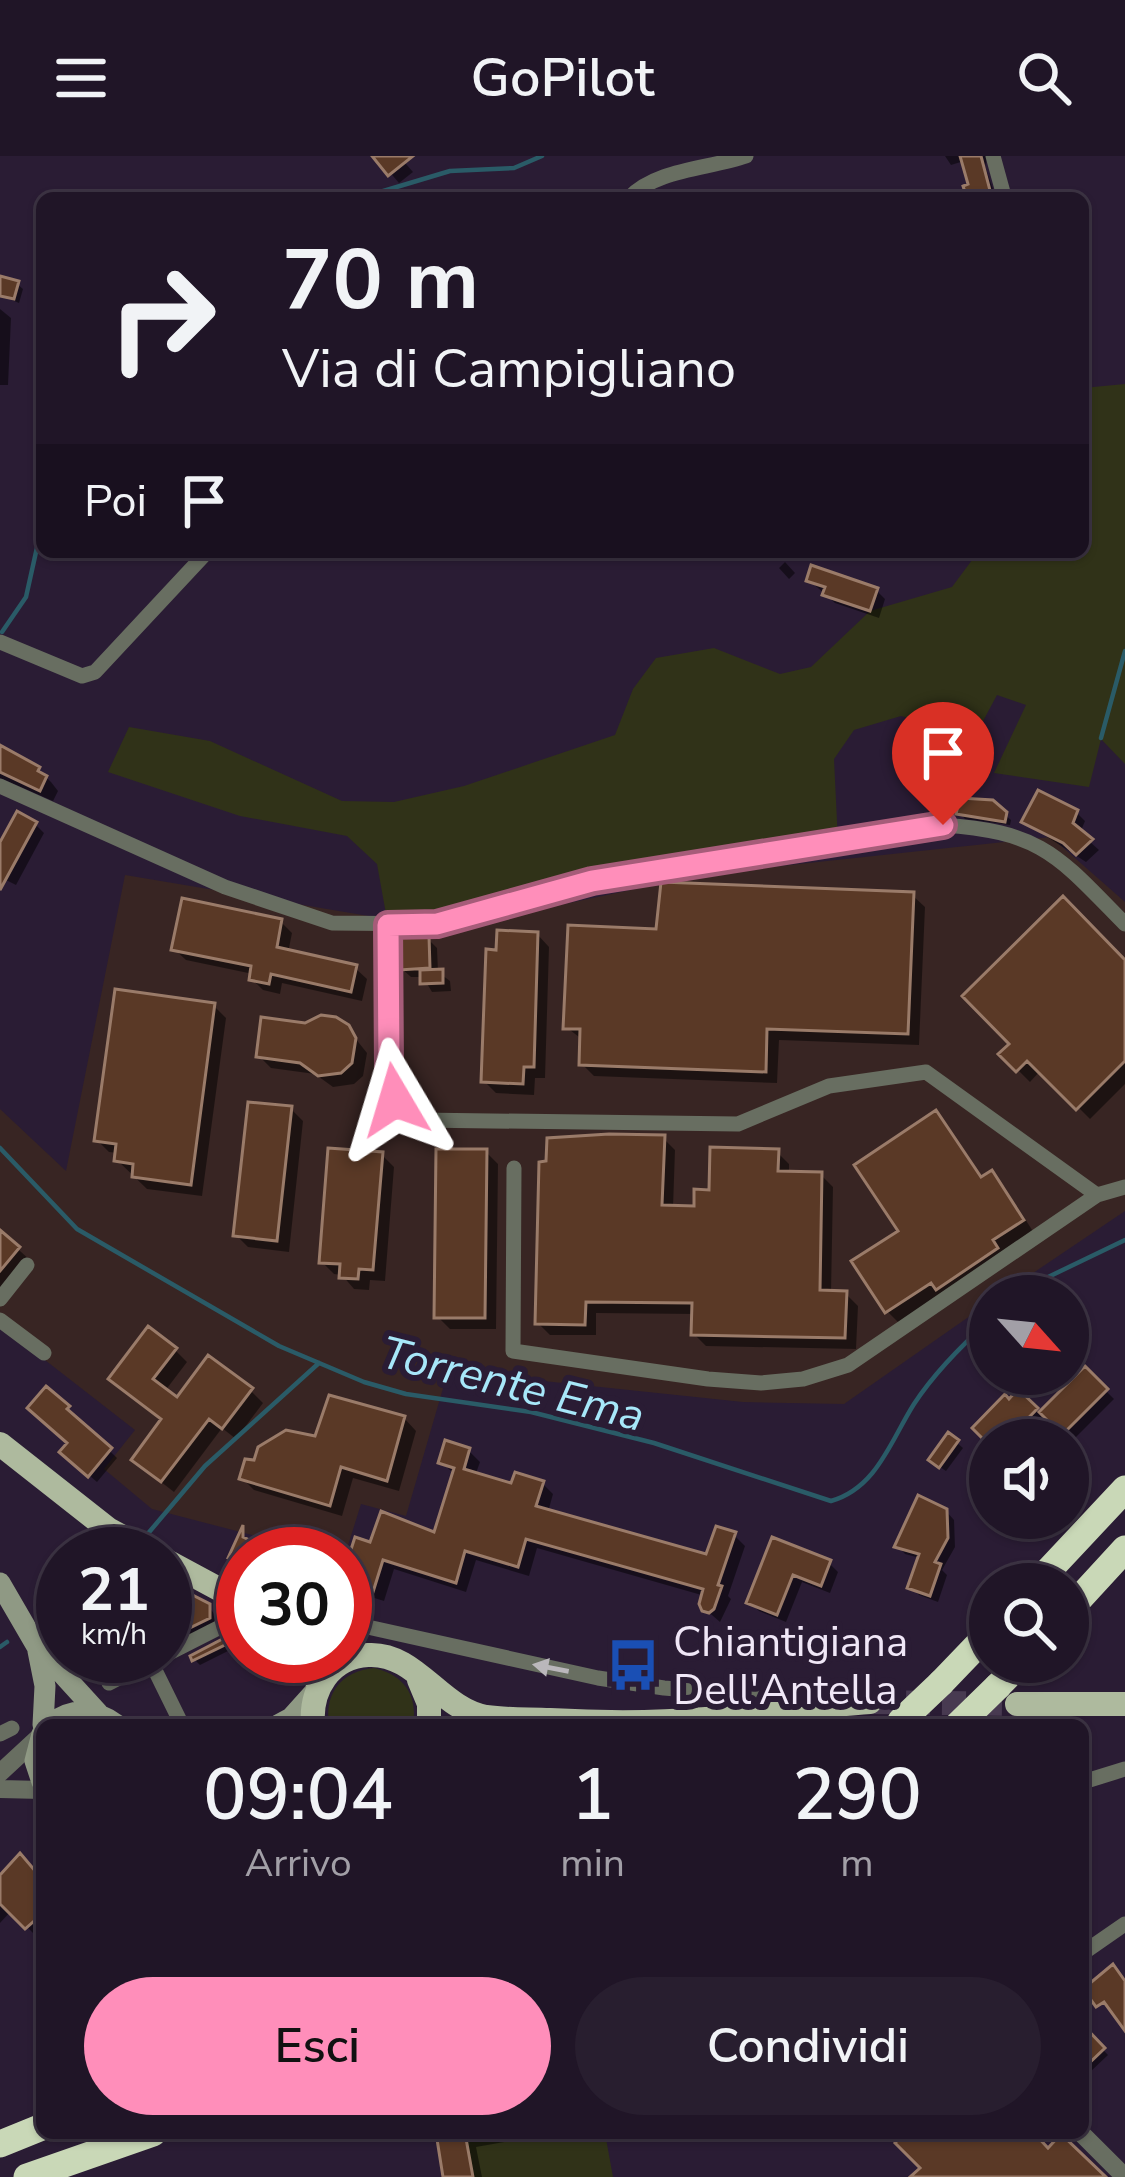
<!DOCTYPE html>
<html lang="it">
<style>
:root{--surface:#201527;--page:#281e2f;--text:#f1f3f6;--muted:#a29fa7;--line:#3d3444;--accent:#ff8eba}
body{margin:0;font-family:"Nunito Sans",sans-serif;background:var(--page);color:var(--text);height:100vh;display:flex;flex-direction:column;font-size:45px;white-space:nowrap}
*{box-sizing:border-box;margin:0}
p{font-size:39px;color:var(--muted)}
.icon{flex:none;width:66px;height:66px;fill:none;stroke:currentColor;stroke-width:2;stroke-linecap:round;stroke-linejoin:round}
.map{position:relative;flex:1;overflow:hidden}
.drawer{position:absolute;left:36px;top:1563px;width:1053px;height:420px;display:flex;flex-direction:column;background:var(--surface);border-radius:18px;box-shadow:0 3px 9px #0004,0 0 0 3px var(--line)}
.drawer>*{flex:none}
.guide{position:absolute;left:36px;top:36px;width:1053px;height:366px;border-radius:18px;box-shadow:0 3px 9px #0004,0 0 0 3px var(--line);background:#201527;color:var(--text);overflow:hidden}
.needle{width:78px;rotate:117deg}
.controls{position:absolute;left:969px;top:1119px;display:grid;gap:24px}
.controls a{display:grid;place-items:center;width:120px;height:120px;border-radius:50%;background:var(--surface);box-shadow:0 3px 9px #0004,0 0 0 3px var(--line);font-size:60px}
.speed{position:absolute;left:36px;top:1371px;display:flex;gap:24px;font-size:60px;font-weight:700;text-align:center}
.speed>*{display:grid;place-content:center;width:156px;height:156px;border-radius:50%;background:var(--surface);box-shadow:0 3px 9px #0004,0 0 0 3px var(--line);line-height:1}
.speed small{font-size:30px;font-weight:400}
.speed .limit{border:18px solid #d22;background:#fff;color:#111}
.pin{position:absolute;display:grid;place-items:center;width:102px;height:102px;color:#fff;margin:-123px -51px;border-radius:50% 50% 50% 0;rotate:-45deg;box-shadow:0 0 12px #0007}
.pin .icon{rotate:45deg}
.me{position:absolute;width:132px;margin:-66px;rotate:353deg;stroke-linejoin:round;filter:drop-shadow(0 0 9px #0008)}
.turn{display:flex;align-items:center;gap:42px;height:252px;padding:0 48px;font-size:54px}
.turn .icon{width:156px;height:156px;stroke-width:2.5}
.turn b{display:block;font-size:84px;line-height:102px}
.then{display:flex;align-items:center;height:114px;padding:0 48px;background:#0003;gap:24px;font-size:45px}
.eta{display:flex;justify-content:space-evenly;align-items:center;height:204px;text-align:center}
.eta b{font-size:72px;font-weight:600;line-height:84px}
.cta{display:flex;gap:24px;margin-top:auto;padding:24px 48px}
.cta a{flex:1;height:138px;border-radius:72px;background:var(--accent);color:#111;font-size:48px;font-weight:600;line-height:138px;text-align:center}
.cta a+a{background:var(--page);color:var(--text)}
header{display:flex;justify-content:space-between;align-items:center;height:156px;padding:0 48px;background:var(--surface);font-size:54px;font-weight:600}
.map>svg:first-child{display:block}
.industrial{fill:#382523}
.green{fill:#303218}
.shadow{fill:#0007}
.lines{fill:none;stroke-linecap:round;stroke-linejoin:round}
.stream{stroke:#2a5b67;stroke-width:4.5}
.building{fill:#5a3926;stroke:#9a7b69;stroke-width:3}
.primary-tunnel{stroke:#483a51;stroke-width:24;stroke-dasharray:24 12;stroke-linecap:butt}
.minor{stroke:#686e61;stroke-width:15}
.tertiary{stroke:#686e61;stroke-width:18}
.secondary{stroke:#8f9984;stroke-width:21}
.primary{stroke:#aeba9e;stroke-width:24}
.motorway{stroke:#c9d8b7;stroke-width:27}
.motorway-bridge{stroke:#c9d8b7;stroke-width:27}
.oneway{fill:#bab7bb}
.route-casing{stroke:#a65c79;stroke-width:30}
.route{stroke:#ff8eba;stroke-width:21}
.labels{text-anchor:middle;stroke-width:12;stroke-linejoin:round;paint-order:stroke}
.poi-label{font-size:42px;fill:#f0e7f7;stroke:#2a1c34;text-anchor:start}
.water-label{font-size:45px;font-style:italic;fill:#a7e7f9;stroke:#2a1c34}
</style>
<header><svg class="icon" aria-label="menu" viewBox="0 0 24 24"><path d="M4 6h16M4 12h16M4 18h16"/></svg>GoPilot<svg class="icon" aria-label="search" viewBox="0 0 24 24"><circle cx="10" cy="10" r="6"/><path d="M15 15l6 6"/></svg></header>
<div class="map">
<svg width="1125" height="2021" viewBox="0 0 1125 2021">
<rect width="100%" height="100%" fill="#2a1c34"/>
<path class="industrial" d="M1051 681 1125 746V1055L999 1140H990V1146L844 1248 743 1246 448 1215 406 1360 361 1348 345 1399 325 1398 152 1353 104 1313 135 1274 0 1169V953L66 1015 125 719 446 773 706 718Z"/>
<path class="green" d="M1125 228V608L1101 583 1089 631 994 617 1026 549 997 539 975 580 901 560 854 574 834 603 838 686 592 725 437 768 388 769 377 708 347 680 240 660 108 616 129 571 210 585 342 645 394 646 464 630 615 579 633 533 656 502 714 492 780 518 811 511 870 455 952 431 978 396H1083V232Z
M374 1512C404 1519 418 1539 413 1569H329C324 1537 342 1515 374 1512Z
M436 1977H605L613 2021H443Z"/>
<path class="shadow" d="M376 0H399L413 16 399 27Z
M945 0H988L985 10 996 42H971L964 5 951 9Z
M17 128 23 133 19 147 0 139V133Z
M0 153 11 162 8 229H0Z
M785 406 795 417 789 423 779 412Z
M809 424 876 434 885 443 879 462 835 447Z
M0 591 38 613 51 626 58 635 53 645 0 622Z
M991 647 1011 664 1010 669 965 663 960 657Z
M1076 656 1085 665 1080 677 1099 694 1086 706 1024 666Z
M35 668 44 677 16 729 0 721V693Z
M912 739 925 751 919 889 779 884 777 927 594 920 582 908 583 884 566 871 659 776Z
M281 766 292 777 288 797 355 812 367 823 362 845 282 827 280 838 263 834 252 823 253 818 186 804 174 793Z
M537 778 549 791 545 922H535L534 939 496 937 484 925 499 797Z
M428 783 437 792 438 816 450 825 451 835 432 836 423 821H411L402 813Z
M1125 808V928L1090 963 1041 914 1030 926 1002 898Z
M214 850 226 862 202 1040 147 1033 117 1004 118 997 109 996 97 984Z
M347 872 367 897 363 920 354 928 333 931 315 918 271 912 259 900Z
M291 953 303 965 289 1096 248 1091 236 1079Z
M936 958 983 1023 991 1018 1004 1030 1034 1077 899 1167 887 1155 902 1076Z
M663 982 675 994 673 1052 697 1053 712 1037 777 996 789 1008V1018L821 1019 833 1031 831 1137 846 1138 858 1150 856 1193 706 1190 694 1178V1158L596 1157V1179H550L538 1167Z
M486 996 498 1008 496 1173H450L437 1160Z
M382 999 394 1011 385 1125 370 1124 369 1134 354 1133 342 1119 334 1118 322 1106Z
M0 1077 30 1104 0 1140Z
M175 1194 187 1206 165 1235 178 1245 251 1235 263 1247 236 1283 222 1272 174 1336 147 1315 164 1265 124 1235Z
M1085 1214 1114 1243 1072 1285 1047 1260 1024 1284 990 1286 976 1272 1018 1237 1041 1259Z
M47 1234 117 1302 97 1326 70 1303V1288Z
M404 1262 416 1275 399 1335 353 1322 342 1360 254 1334 242 1322Z
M949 1280 963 1292 946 1315 937 1309Z
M469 1295 480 1306 475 1320 513 1331 542 1327 553 1338 548 1356 707 1402 734 1379 745 1390 728 1440 731 1443 720 1466 705 1453V1440L537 1392 529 1420 476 1404 466 1436 394 1413 384 1445 355 1436 345 1422 372 1389 436 1380 453 1317 442 1306Z
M946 1355 954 1364 955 1391 942 1414 947 1419 938 1446 919 1439 911 1431 920 1402 905 1398 898 1390Z
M773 1385 829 1407 838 1416 830 1437 802 1426 786 1466 759 1455 750 1446Z
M165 1428 208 1451 221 1464 165 1500Z
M229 1483 236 1491 200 1509 195 1504Z
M42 1716V1773L35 1779 11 1755 0 1767V1724L37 1720Z
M1083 1873 1108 1899 1089 1917 1083 1911Z
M439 1977H556L476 1991 482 2021H446Z"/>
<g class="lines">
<path class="stream" d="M360 42 450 15 514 12 542 0
M2 476 26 441 42 369
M1101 582 1125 495
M0 992 77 1073 279 1190 364 1226 406 1238 531 1256 654 1287 831 1345C877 1332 891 1284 914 1248 935 1216 962 1189 990 1164
M1021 1140 1044 1123 1125 1084
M145 1381 205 1310 319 1207
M46 1460 63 1448
M0 1491 7 1486"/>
</g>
<path class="building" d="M372 0H413L388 20Z
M960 0H981L992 42H967L963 30 968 28Z
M0 120 19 125 14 143 0 140Z
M811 409 878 432 870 455 822 439 825 431 806 425Z
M0 589 40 611 38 615 47 620 40 635 0 616Z
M1038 634 1078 654 1073 667 1093 683 1076 699 1063 687 1021 666Z
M960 642 993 644 1007 656 1005 666 956 658Z
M17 655 37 666 0 734V686Z
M661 726 914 736 908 878 767 873 766 916 579 909 580 873H563L568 769 656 773Z
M1063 740 1125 804V905L1076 954 1027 905 1016 916 998 898 1009 888 962 840Z
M182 742 282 763 277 791 357 809 351 836 271 818 269 828 249 824 251 810 171 794Z
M497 774 538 776 534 911H524L523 928 481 926 486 793 496 794Z
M400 780H429L430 812 399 814Z
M443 813V827L420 828V814Z
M115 833 215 847 191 1029 132 1021 133 1008 114 1005 116 988 94 985Z
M321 859 336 861 349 869 356 882 352 907 341 917 318 920 300 907 256 901 261 861 305 867Z
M248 946 292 950 277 1085 233 1080Z
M936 954 981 1021 992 1014 1024 1064 993 1084 998 1092 936 1134 931 1127 885 1157 851 1105 898 1075 854 1009Z
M609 978 665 979 662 1049 694 1050V1033L709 1034 710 991 779 993 778 1015 822 1016 820 1134 847 1135 845 1182 691 1179 692 1147 586 1146 585 1169 535 1168 539 1006 546 1005 547 982Z
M328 992 383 996 373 1114 359 1113 358 1123 339 1122 340 1108 319 1107Z
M436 993H487L485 1162H434Z
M0 1074 20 1091 0 1115Z
M148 1170 177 1192 153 1223 177 1241 208 1199 253 1232 222 1273 209 1263 161 1326 131 1304 161 1263 108 1223Z
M1085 1210 1108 1233 1062 1279 1039 1256Z
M46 1230 70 1250 67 1253 112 1292 88 1321 59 1296 67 1287 27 1252Z
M1018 1233 1038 1252 1007 1284H984L972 1272 1005 1238 1009 1243Z
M329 1239 405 1260 387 1325 341 1311 330 1350 239 1323 245 1303 254 1304 258 1291 286 1274 315 1280Z
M948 1276 959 1284 939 1312 928 1304Z
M445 1284 470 1292 464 1313 511 1327 515 1316 544 1325 536 1350 706 1398 716 1370 736 1376 718 1429 722 1430 714 1453 709 1457 702 1455 699 1448 703 1433 526 1383 518 1411 465 1395 456 1427 383 1404 373 1436 345 1427V1412L355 1381 370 1386 381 1355 434 1376 454 1312 438 1307Z
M918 1339 947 1353 948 1382 935 1406 941 1408 930 1440 907 1432 919 1398 894 1391Z
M243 1369V1381L280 1398H243V1409L228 1402Z
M772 1381 831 1404 821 1430 793 1419 777 1459 746 1447Z
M165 1425 210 1448V1462L165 1484Z
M230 1479 233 1485 192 1505 190 1500Z
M20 1697 42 1723V1758L25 1773 0 1748V1719Z
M1113 1808 1125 1825V1875L1104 1846 1096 1851 1083 1833Z
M1083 1869 1105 1892 1083 1913Z
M436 1977H465L473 2021H443Z
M904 1977H990L997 1983 1003 1977H1034L1048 1992 1061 1978 1106 2021H910L920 2012 895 1987Z"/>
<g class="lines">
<path class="primary-tunnel" d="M870 1546 1017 1548"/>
<path class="minor" d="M993 0 1004 40 1009 42
M629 42C656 13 709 13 746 0
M0 486 82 520 95 516 207 396
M0 630 225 731 332 767 437 768 592 725 943 669C1043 676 1058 700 1125 768
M388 769C388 813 379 911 398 948 403 958 409 960 419 964L738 968 829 930 926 916 1097 1039 1125 1031
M514 1012 513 1195 708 1223 761 1227 803 1223 848 1209 1097 1039
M0 1143 27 1109
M0 1164 44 1197
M345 1466 598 1522 664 1532 812 1544
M165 1499 226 1468
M151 1506 182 1569
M109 1527 159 1501
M0 1578 12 1572
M1083 1626 1125 1613
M1083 1797 1125 1768"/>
<path class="tertiary" d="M0 1617 41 1579
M0 1633 42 1634
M1081 1977 1125 2021"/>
<path class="secondary" d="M0 1427 36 1489 98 1557
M38 1495 45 1530 43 1569
M49 1569C72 1551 94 1552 117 1569
M278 1569 291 1562 318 1532
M42 1578 35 1605 42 1626"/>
<path class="primary" d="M0 1288 108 1373 154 1398
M165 1404 243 1446
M300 1500 320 1529
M419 1524 429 1548V1569
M1017 1548H1125
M313 1569C310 1534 330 1501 368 1499 416 1496 440 1553 486 1561 507 1564 529 1563 550 1564 602 1567 655 1567 706 1563 761 1559 815 1550 870 1546"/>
<path class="motorway" d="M1036 1428 1125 1333
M1068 1455 1125 1393
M941 1527 990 1476
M998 1530 1021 1506
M0 1988 42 1971
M27 2021 153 1977"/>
<path class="motorway-bridge" d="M901 1565 941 1527
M958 1569 998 1530"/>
</g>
<defs><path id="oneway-solid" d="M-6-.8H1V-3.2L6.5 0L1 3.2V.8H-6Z" transform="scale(3)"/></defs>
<use class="oneway" href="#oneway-solid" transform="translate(551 1512) rotate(-169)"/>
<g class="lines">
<g class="route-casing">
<path id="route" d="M395 944 389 911 388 769 437 768 592 725 943 669"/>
</g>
<use href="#route" class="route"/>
</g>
<defs>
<g id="bus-bare" transform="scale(4.14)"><path d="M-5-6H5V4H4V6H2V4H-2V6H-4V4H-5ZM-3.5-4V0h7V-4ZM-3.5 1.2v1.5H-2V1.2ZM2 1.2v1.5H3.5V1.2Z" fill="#1a4fb4" stroke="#2a1c34" stroke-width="2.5" paint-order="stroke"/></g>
</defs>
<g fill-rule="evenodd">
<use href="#bus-bare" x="633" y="1509"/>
</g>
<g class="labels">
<g class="poi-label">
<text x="673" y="1500">Chiantigiana<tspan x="673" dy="48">Dell'Antella</tspan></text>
</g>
<g class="water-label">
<text transform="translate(513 1227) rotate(14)" y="16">Torrente Ema</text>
</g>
</g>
</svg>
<div class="controls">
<a><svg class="needle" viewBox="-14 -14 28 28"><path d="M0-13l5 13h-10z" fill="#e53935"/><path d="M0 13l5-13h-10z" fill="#a29fa7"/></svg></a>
<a><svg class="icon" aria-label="sound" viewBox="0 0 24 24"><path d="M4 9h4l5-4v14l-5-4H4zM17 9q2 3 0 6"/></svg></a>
<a><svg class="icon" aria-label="search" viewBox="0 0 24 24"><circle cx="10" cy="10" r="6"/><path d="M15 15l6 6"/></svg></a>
</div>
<div class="speed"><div>21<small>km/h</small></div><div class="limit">30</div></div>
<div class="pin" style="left:943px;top:669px;background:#d93025"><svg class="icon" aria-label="arrive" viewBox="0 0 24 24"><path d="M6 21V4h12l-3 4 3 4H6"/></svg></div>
<svg class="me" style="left:395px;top:944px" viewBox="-20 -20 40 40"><path d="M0-17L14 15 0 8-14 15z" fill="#ff8eba" stroke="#fff" stroke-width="4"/></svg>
<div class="guide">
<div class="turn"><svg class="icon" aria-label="right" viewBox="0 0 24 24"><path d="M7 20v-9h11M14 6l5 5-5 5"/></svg><div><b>70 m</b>Via di Campigliano</div></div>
<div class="then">Poi<svg class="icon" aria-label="arrive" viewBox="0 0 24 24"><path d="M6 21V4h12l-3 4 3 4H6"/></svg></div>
</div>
<section class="drawer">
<div class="eta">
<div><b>09:04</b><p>Arrivo</p></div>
<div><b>1</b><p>min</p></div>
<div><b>290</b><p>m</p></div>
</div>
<div class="cta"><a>Esci</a><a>Condividi</a></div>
</section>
</div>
